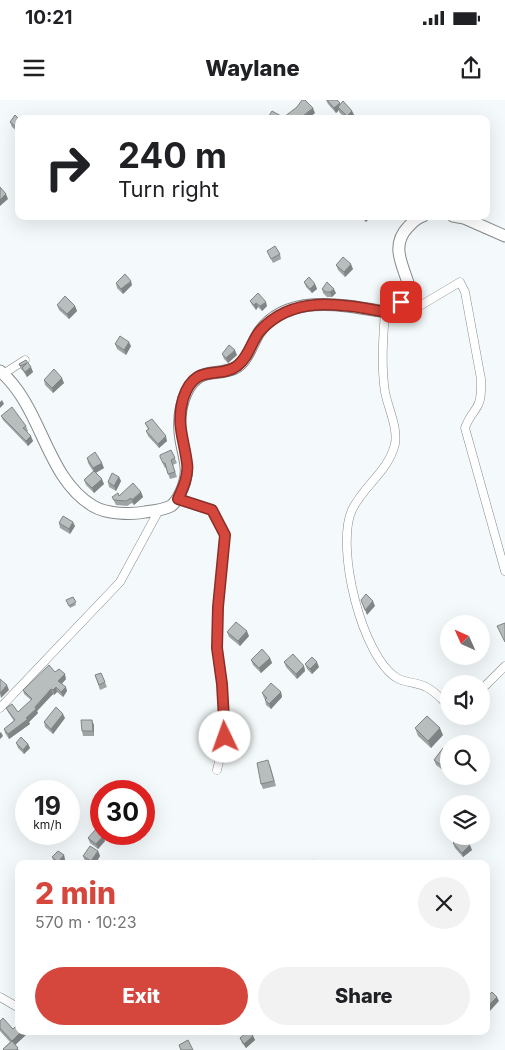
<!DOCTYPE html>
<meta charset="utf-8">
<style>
:root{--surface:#fff;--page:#f2f2f2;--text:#202124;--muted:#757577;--accent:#d5473c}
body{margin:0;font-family:Inter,sans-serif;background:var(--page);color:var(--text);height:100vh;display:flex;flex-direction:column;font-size:19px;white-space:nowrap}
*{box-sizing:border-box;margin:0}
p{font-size:16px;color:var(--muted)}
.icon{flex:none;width:28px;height:28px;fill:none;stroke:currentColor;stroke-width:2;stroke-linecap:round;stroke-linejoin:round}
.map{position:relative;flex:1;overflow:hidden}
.sheet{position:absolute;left:15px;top:760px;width:475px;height:175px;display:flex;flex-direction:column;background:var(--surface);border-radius:10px;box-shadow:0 5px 20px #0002}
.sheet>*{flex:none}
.hud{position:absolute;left:15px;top:15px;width:475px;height:105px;border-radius:10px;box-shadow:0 5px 20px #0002;background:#fff;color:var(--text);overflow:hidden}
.needle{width:32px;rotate:315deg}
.fabs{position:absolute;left:440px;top:515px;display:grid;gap:10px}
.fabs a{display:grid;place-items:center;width:50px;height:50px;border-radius:50%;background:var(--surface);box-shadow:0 5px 20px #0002;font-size:25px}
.speed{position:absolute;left:15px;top:680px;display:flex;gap:10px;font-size:25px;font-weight:700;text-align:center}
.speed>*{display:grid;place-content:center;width:65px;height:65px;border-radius:50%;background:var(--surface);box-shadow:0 5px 20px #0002;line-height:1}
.speed small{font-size:12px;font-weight:400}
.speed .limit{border:8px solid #d22;background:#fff;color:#111}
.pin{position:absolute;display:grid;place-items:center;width:42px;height:42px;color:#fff;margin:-21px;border-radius:10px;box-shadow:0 2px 8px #0006}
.me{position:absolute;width:55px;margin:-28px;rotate:357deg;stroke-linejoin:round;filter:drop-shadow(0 0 4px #0008)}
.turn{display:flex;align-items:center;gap:18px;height:105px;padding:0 20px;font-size:22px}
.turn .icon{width:65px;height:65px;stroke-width:2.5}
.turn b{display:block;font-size:35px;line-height:42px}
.round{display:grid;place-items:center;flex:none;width:52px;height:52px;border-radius:26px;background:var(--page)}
.summary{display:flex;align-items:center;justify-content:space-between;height:85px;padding:0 20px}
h1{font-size:30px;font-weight:800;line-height:38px;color:var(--accent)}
.action{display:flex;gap:10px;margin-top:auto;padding:10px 20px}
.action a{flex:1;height:58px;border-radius:30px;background:var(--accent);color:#fff;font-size:20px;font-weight:800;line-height:58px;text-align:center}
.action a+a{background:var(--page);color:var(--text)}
.status{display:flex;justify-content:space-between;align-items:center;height:35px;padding:0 25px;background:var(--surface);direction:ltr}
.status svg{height:14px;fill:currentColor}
header{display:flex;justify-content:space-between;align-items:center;height:65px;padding:0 20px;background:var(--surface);font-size:22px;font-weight:800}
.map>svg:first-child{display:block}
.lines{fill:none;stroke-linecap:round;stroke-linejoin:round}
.street-casing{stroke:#858a8c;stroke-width:9}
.secondary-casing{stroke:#858a8c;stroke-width:13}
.street{stroke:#fff;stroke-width:8}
.secondary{stroke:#fff;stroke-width:11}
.wall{fill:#9ea3a3}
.shaded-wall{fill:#818485}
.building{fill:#b8bdbe;stroke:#818485}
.route-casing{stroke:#8a2e27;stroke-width:12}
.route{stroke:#d5473c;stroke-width:9}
</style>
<div class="status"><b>10:21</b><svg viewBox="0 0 49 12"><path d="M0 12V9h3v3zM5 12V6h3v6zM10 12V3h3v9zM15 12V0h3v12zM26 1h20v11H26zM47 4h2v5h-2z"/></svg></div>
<header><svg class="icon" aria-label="menu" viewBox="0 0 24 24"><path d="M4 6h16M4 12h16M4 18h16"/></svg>Waylane<svg class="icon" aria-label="share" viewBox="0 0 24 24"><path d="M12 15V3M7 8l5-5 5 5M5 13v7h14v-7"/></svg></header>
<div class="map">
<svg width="505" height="950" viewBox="0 0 505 950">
<rect width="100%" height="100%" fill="#f4fafb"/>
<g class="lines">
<g class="street-casing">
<path id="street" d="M401 202 405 210H413L460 182 465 192 481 279C481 288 482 299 477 307 472 315 468 319 465 328L505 471
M385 212C383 238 381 266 385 292 388 308 398 327 395 344 388 372 364 385 352 410 335 447 362 557 397 578 405 583 417 582 426 587 435 591 442 600 449 606
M3 274 25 260
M178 399 212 409 225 435 218 507 217 548 222 584 225 637 217 670
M481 590 505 566
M0 608 120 482 159 410
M0 897 19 908"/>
</g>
<g class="secondary-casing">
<path id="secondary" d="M453 116 464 118 505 136
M0 271C43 308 45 377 93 406 106 414 131 415 145 412 153 411 163 410 171 406 175 403 178 398 180 394 193 368 182 357 180 332 179 319 181 303 187 291 200 266 215 277 235 268 247 262 252 244 258 234 285 192 345 205 385 212L401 202 409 186C403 165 390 146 408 127 413 122 416 118 423 116"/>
</g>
<use href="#street" class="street"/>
<use href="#secondary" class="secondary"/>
</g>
<path class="wall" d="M326 0 340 3V4L352 11 354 15 351 19H346L339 12V10L336 13 328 4Z
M19 19V33L12 27 10 22Z
M360 116H371L366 122Z
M267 151 280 154 281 159 273 163Z
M336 165 353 169 345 177 338 170Z
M304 182 315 184 317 189 312 193 306 187Z
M116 183 132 185 123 194 117 188Z
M322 189 336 193 332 197H327L323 193Z
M250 201 267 206 262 211 258 207 256 210 252 205Z
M57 205 75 206 77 211 69 219 59 210Z
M115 244 131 246 126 255 117 249Z
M222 254 237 255 228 263 224 259Z
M26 260 33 272 27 277 23 271 21 269 19 264Z
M44 280 64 283 53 293 45 285Z
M1 316 26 326 28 331 27 332 33 341 28 346 3 320Z
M145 323 167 341 159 348 148 336 146 331 148 329Z
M171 350 177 363 173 365 177 377 170 379 166 368H165L162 362Z
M87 358 104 368 96 373 104 384 94 393 86 385 84 380 93 371 88 363Z
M119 377 121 381 116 391 109 387 108 382Z
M141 392 143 397 134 405 132 403 127 406 116 405 112 397Z
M59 423 75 426 70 434 60 428Z
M73 497 76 505 70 508 66 500Z
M227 532 249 536 240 546 229 537Z
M270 558 272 563 261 573 253 565 251 560Z
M284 562 304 566 305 571 297 579 286 567Z
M305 564 319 567 312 574 307 569Z
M55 572 66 579 62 584 67 591 63 597 57 592 54 595 53 594 37 611 38 613 29 622 30 624 9 639 5 633 4 629 14 621 8 612 6 608 18 612 31 600 24 594 23 590Z
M101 573 107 587 100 590 95 575Z
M281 592 282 597 271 609 266 605 265 600 264 598 262 593Z
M65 618 53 634 45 627 44 622Z
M94 625V636H83L82 631Z
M415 628 443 635 431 648 418 636Z
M16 643 28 644 30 648 24 654 18 648Z
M449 652V671L447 673 436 665 434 660Z
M270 665 276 686 263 689 261 684Z
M88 738 105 741 98 749 90 743Z
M453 743 472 750 463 757 455 748Z
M98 751 100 756 95 764H89L85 761 83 756Z
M64 755 65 760 62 764H56L54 762 52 757Z
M0 921 13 929 19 931H27L28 933 15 945 19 950H3V949L10 942 0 931Z
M253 936 255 940 246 948 242 943 240 938Z"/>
<path class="shaded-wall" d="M340 3 341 7H338L339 10 336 13 334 8Z
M313 8 315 13 308 19H299Z
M352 11 354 15 351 19H348L347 16Z
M6 94 8 99 0 106V100Z
M365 116H371L366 122 364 117Z
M351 164 353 169 345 177 344 172Z
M131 181 132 185 123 194 121 189Z
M315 184 317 189 312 193 310 189Z
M334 189 336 193 332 197 330 192Z
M266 202 267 206 262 211 260 206Z
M256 203 258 207 256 210 254 205Z
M75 206 77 211 69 219 67 214Z
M129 242 131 246 126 255 124 250Z
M235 250 237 255 228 263 226 258Z
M31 267 33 272 27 277 25 272Z
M62 278 64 283 53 293 52 288Z
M2 300 4 304 0 308V302Z
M31 336 33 341 28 346 26 341Z
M166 336 167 341 159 348 158 344Z
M102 363 104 368 95 373 93 368Z
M119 377 121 381 116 391 114 386Z
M102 379 104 384 94 393 92 388Z
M141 392 143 397 134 405 132 400Z
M73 422 75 426 70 434 69 429Z
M373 501 375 506 367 515 365 510Z
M247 531 249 536 240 546 238 541Z
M270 558 272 563 261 573 259 568Z
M317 562 319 567 312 574 310 569Z
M304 566 305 571 297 579 296 574Z
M65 574 66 579 60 585 58 581Z
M7 585 9 590 1 598 0 593Z
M56 587 57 592 54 595 53 590Z
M66 587 67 591 63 597 61 592Z
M51 589 53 594 37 611 38 613 29 622 30 624 9 639 8 634 26 618Z
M281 592 282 597 271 609 269 604Z
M63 614 65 618 53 634 51 629Z
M92 620 94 625V636L93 631Z
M440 628 443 635 431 648 428 641Z
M1 632 3 636 0 639V633Z
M28 644 30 648 24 654 23 650Z
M449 664V671L447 673 445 668Z
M103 736 105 741 98 749 96 744Z
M470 745 472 750 463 757 462 753Z
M98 751 100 756 95 764H92L91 761Z
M64 755 65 760 62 764H58V762Z
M497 897 499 901 489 912 487 907Z
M22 931H27L28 933 14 946 12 941Z
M81 931H86L82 935Z
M253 936 255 940 246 948 244 944Z"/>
<path class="building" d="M302 0H305L313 8 299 19H285L284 17 297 7Z
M327 0H337L340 3 334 8Z
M343 1 352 11 347 16 338 7Z
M272 11 281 16 279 19H267Z
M15 15 19 19V29L10 22Z
M0 87 6 94 0 100Z
M275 146 280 154 271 159 267 151Z
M343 157 351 164 344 172 336 165Z
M125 174 131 181 121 189 116 183Z
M309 177 315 184 310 189 304 182Z
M327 182 334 189 330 192H326L322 189Z
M258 193 266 202 260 206 256 203 254 205 250 201Z
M65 196 75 206 67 214 57 205Z
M120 236 129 242 124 250 115 244Z
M229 245 235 250 226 258 222 254Z
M26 260 31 267 25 272 22 268 27 263 20 266 19 264Z
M54 269 62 278 52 288 44 280Z
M12 307 26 326 23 328 31 336 26 341 1 316Z
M152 319 166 336 158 344 146 331 149 329 145 323Z
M171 350 175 358 171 360 175 372 168 374 165 363H163L160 357V355Z
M95 352 102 363 93 368 87 358Z
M94 371 102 379 92 388 84 380Z
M112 373 119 377 114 386 108 382Z
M133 383 141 392 132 400 131 398 126 401 114 400 112 397 118 393 119 396Z
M63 416 73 422 69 429 59 423Z
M366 494 373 501 365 510 361 500Z
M73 497 76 502 69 506 66 500Z
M236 522 247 531 238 541 227 532Z
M505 523V542L497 526Z
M262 549 270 558 259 568 251 560Z
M293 554 304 566 296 574 284 562Z
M312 557 317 562 310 569 305 564Z
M49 565 55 572 59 569 65 574 58 581 66 587 61 592 56 587 53 590 51 589 35 607 36 609 26 618 28 619 8 634 4 629 15 620 6 608 12 604 18 612 32 599 23 590Z
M101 573 105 582 99 585 95 575Z
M0 579 7 585 0 593Z
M271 583 281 592 269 604 265 600 267 598 262 593Z
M56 607 63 614 51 629 44 622Z
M427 616 440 628 428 641 415 628Z
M81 620H92L93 631H82Z
M21 637 28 644 23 650 16 643Z
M443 648 449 652V664L445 668 434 660Z
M268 660 274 681 261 684 257 663Z
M96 729 103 736 96 744 88 738Z
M460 736H462L470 745 462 753 453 743Z
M90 746 98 751 91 761 83 756Z
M58 751 64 755 58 762 52 757Z
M314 760 316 764H307Z
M492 892 497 897 487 907 486 906V898Z
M3 918 13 929 19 923V931H22L12 941 18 948 16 950H4L3 949 12 941 0 928V921Z
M248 931H249L253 936 244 944 240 938Z
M188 940 193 950H181L179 945Z"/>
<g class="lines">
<g class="route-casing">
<path id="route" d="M225 637 222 584 217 548 218 507 225 435 212 410 178 399C183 388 189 375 187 363 184 339 176 324 183 299 195 261 219 280 237 266 249 257 251 242 260 231 293 194 342 204 385 212L401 202"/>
</g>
<use href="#route" class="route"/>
</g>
</svg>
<div class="fabs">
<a><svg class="needle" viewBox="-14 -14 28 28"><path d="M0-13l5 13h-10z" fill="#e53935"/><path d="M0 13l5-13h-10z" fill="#757577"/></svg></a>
<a><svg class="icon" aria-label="sound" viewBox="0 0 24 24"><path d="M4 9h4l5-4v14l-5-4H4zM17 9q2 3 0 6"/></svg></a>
<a><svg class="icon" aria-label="search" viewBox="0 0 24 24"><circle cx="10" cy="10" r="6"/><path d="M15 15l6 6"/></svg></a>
<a><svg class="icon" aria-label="layers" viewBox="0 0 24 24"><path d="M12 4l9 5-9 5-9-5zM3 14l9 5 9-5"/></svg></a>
</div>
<div class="speed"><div>19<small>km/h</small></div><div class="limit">30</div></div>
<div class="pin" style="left:401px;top:202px;background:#d93025"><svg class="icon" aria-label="arrive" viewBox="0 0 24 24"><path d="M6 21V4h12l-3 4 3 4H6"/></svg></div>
<svg class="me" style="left:225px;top:637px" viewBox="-20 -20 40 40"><circle r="19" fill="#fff"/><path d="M0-13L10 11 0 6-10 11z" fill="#d5473c"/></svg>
<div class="hud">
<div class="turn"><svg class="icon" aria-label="right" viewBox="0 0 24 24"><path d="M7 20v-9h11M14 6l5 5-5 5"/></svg><div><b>240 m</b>Turn right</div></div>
</div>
<section class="sheet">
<div class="summary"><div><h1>2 min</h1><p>570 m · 10:23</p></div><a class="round"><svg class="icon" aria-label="close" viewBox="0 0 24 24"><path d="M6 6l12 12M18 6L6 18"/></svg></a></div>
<div class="action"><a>Exit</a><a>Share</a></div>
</section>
</div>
